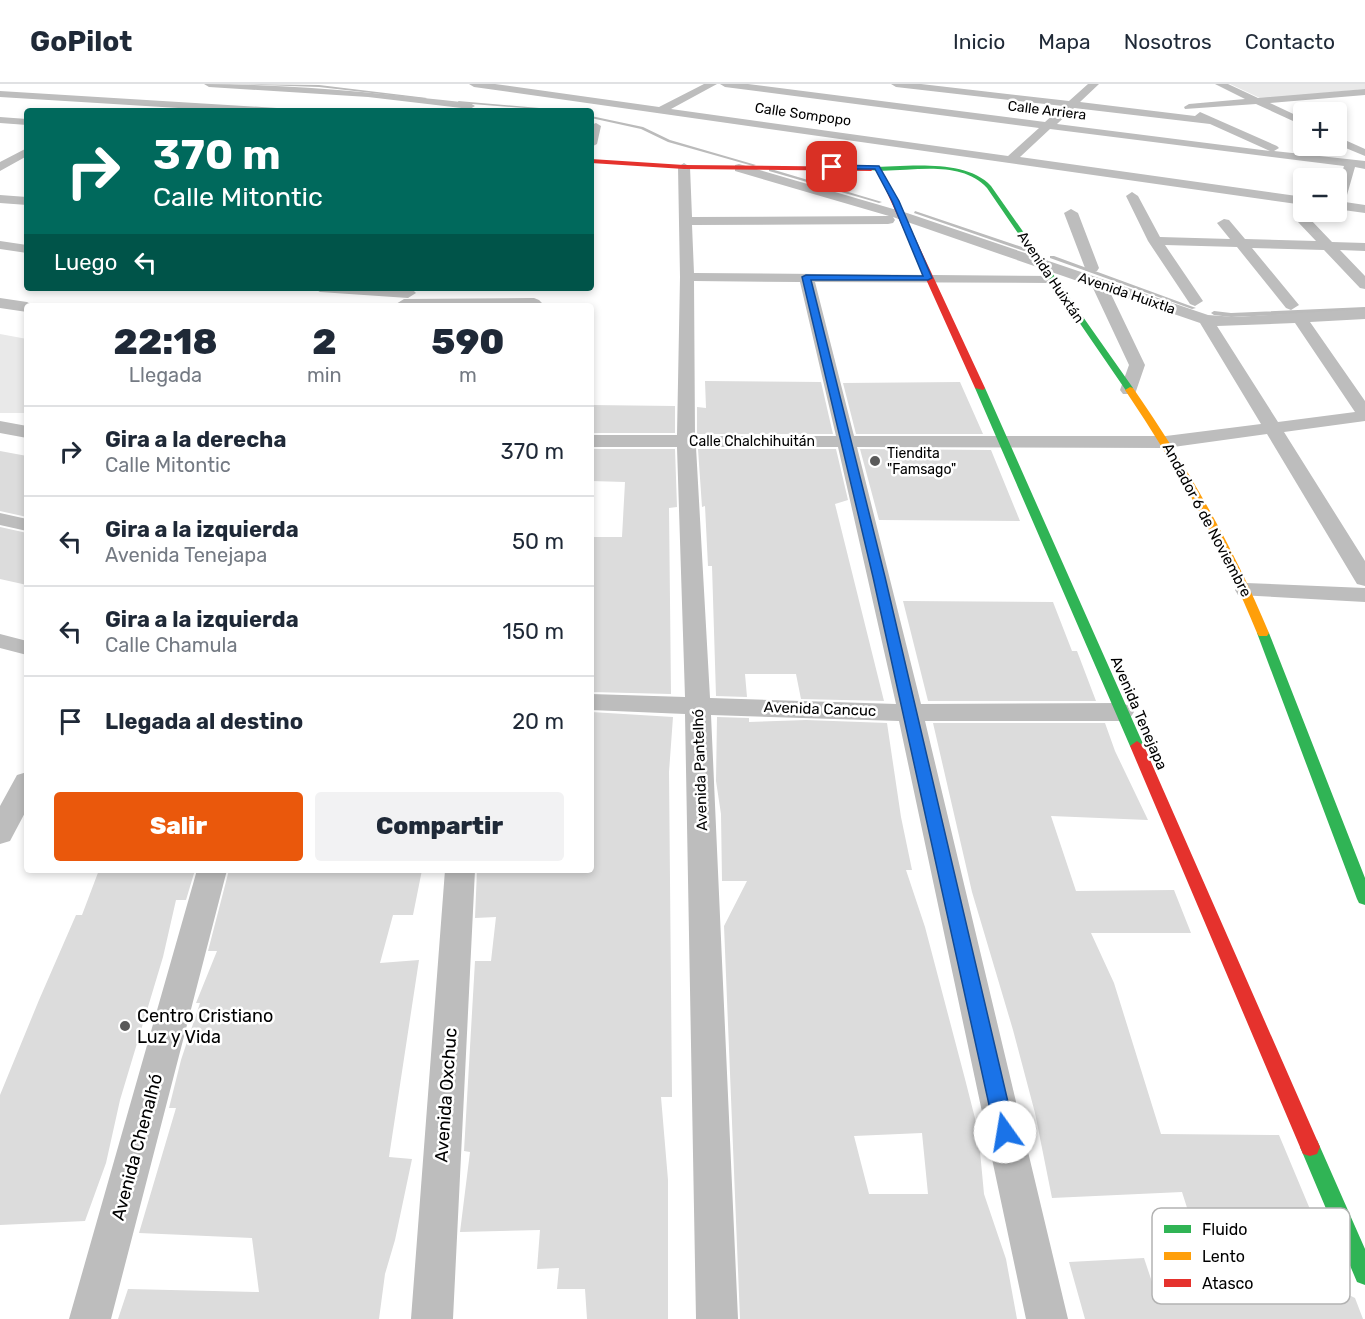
<!DOCTYPE html>
<html lang="es">
<meta charset="utf-8">
<style>
:root{--surface:#fff;--page:#f2f2f3;--text:#1f2937;--muted:#747a83;--line:#e0e1e3;--accent:#ea580c}
body{margin:0;font-family:Rubik,sans-serif;background:var(--page);color:var(--text);height:100vh;display:flex;flex-direction:column;font-size:22px;white-space:nowrap}
*{box-sizing:border-box;margin:0}
p{font-size:20px;color:var(--muted)}
.icon{flex:none;width:33px;height:33px;fill:none;stroke:currentColor;stroke-width:2;stroke-linecap:round;stroke-linejoin:round}
.map{position:relative;flex:1;overflow:hidden}
.drawer{position:absolute;left:24px;top:219px;width:570px;height:570px;display:flex;flex-direction:column;background:var(--surface);border-radius:6px;box-shadow:0 3px 9px #0003}
.drawer>*{flex:none}
.top-card{position:absolute;left:24px;top:24px;width:570px;height:183px;border-radius:6px;box-shadow:0 3px 9px #0003;background:#00695c;color:#fff;overflow:hidden}
.controls{position:absolute;left:1293px;top:18px;display:grid;gap:12px}
.controls a{display:grid;place-items:center;width:54px;height:54px;border-radius:6px;background:var(--surface);box-shadow:0 3px 9px #0003;font-size:30px}
.pin{position:absolute;display:grid;place-items:center;width:51px;height:51px;color:#fff;margin:-26px;border-radius:12px;box-shadow:0 3px 9px #0006}
.me{position:absolute;width:66px;margin:-33px;rotate:347deg;stroke-linejoin:round;filter:drop-shadow(0 0 4px #0008)}
.turn{display:flex;align-items:center;gap:21px;height:126px;padding:0 30px;font-size:27px}
.turn .icon{width:78px;height:78px;stroke-width:2.5}
.turn b{display:block;font-size:42px;line-height:51px}
.then{display:flex;align-items:center;height:57px;padding:0 30px;background:#0003;gap:12px;font-size:22px}
.eta{display:flex;justify-content:space-evenly;align-items:center;height:102px;text-align:center}
.eta b{font-size:36px;font-weight:800;line-height:42px}
.action{display:flex;gap:12px;margin-top:auto;padding:12px 30px}
.action a{flex:1;height:69px;border-radius:6px;background:var(--accent);color:#fff;font-size:24px;font-weight:800;line-height:69px;text-align:center}
.action a+a{background:var(--page);color:var(--text)}
ul{padding:0;list-style:none}
li{display:flex;align-items:center;gap:18px;height:90px;padding:0 30px;border-top:2px solid var(--line)}
li div{flex:1}
li b{display:block;font-size:22px}
li em{font-style:normal}
header{display:flex;align-items:center;gap:36px;box-sizing:border-box;height:84px;padding:0 30px;background:var(--surface);border-bottom:2px solid var(--line)}
header strong{font-size:28px}
nav{display:flex;gap:33px;margin-inline-start:auto;font-size:21px}
.map>svg:first-child{display:block}
.green{fill:#e9e9e9}
.lines{fill:none;stroke-linecap:round;stroke-linejoin:round}
.stream{fill:#bbb;fill-rule:evenodd}
.building{fill:#dcdcdc;fill-rule:evenodd}
.street{fill:#bdbdbd;fill-rule:evenodd}
.fast{fill:#30b455;fill-rule:evenodd}
.slow{fill:#ff9f0a;fill-rule:evenodd}
.jam{fill:#e5322d;fill-rule:evenodd}
.route{fill:#1a73e8;stroke:#114b97;stroke-width:1.5}
.poi-dot{fill:#595959;stroke:#fff;stroke-width:2}
.labels{text-anchor:middle;stroke-width:5;stroke-linejoin:round;paint-order:stroke}
.far-street-label{font-size:14px;fill:#000;stroke:#fff}
.far-poi-label{font-size:14px;fill:#000;stroke:#fff;text-anchor:start}
.street-label{font-size:15px;fill:#000;stroke:#fff}
.near-poi-label{font-size:18px;fill:#000;stroke:#fff;text-anchor:start}
.near-street-label{font-size:18px;fill:#000;stroke:#fff}
.key{fill:#fff;stroke:#b2b2b2;stroke-width:1.5}
.key-label{font-size:16px;fill:#000}
</style>
<header>
<strong>GoPilot</strong>
<nav><a>Inicio</a><a>Mapa</a><a>Nosotros</a><a>Contacto</a></nav>
</header>
<div class="map">
<svg width="1365" height="1235" viewBox="0 0 1365 1235">
<rect width="100%" height="100%" fill="#fff"/>
<path class="green" d="M1230 0H1365V5L1262 15Z
M0 250 27 255V329H0Z"/>
<g class="lines">
<path class="stream" d="M235 0 319 1 427 14 425 15 319 3Z
M458 17 562 26 564 27 459 19Z
M591 32 643 43 670 56 756 81 753 82 668 58 641 45 591 34Z
M769 85H771L882 118 879 119 769 87Z
M915 127 1028 165V166L1024 167 914 129Z
M1050 172H1054L1196 224 1192 225 1050 174Z
M1365 223V227L1231 233 1214 231 1211 229 1214 227 1231 229Z"/>
</g>
<path class="building" d="M705 297 821 298 833 350H697V323L706 324Z
M960 298 983 350H856L843 299Z
M591 321 675 322V349H591Z
M591 365H675L677 423 669 424 671 610 591 608V453H622L625 398 591 397Z
M698 365H836L848 416 835 420 884 617 801 615 796 590H745L747 613 716 612 712 482H708L705 422 702 423Z
M860 365 991 366 1020 437 879 436Z
M0 367 27 372V433L0 427Z
M0 443 27 449V501L0 495Z
M903 517 1053 518 1072 567H1077L1096 617H928Z
M591 628 673 633 669 688 672 1013H661L668 1096V1235H587L585 1205H557L559 1184 537 1185 540 1146 460 1148 470 1068 464 1067 475 877H491L496 833 475 834 477 786H591Z
M717 633 749 634V638L806 636 887 639 901 733 912 786H906L925 843 965 995 978 1046 984 1110 1006 1175 1017 1235H740L724 842 747 797H722L721 730 716 697ZM922 1049 928 1110H869L854 1052Z
M933 639H1105L1115 667 1148 736 1051 732 1076 807 1174 806 1191 849H1091L1114 899 1161 1050 1279 1051 1345 1209 1355 1214 1363 1235H1085L1069 1178 1144 1174 1155 1207 1213 1205 1182 1108 1052 1114 1035 1029 1013 946 972 808Z
M99 786H195L186 816H176L163 873 120 1016 106 1079 85 1137 0 1141V1011L39 916 76 831H82Z
M229 786H422L413 831H393L380 879 419 876 389 1073 412 1075 395 1156 385 1190 379 1235H118L128 1205 259 1208 252 1154 139 1149 176 1024H169L181 976 200 919H196L217 867H208Z"/>
<g class="lines">
<path class="street" d="M204 0C293 0 381 9 470 19L475 22 470 25 368 13 209 3Z
M469 0H495L659 23 704 0H717L671 25 1008 72 1039 44 725 3 720 0H748L1045 38 1063 22 896 3 891 0H921L1069 17 1088 0H1099L1080 18 1195 32 1200 28 1277 62 1279 64 1274 67 1365 77V85L1355 83 1345 118 1365 121V129L1336 125V106L1344 82 1050 45 1020 73 1304 113V121L474 3ZM1074 24 1210 40 1270 67 1057 40Z
M1215 0H1228L1258 14 1365 5V11L1270 19 1304 35V42L1256 20 1185 25 1184 23 1189 20 1245 15Z
M0 7 277 24 282 27H227L0 13Z
M0 33 27 35V41L0 39Z
M596 39 601 42 597 60 591 63V41Z
M1336 52 1365 65V72L1336 60Z
M27 64V72L0 87V78Z
M684 79 690 83 692 133 889 132 735 87V81L739 80 907 129 1208 231 1235 233 1365 225V235L1310 238 1365 317V337L1284 348 1365 477V502L1357 500 1267 350 1166 364 857 363 921 620 1121 619 1130 622 1134 628 1130 634 1121 637H925L1068 1235H1026L899 637 711 631 738 1235H696L685 630 591 626V610L685 613 677 363H591V351H677L680 193 678 83ZM893 133 1092 202 1129 281 1120 306 1123 310H1135L1145 281 1110 208 1200 239 1261 340 1166 352H854L815 198 1052 199 1059 195 1057 192 694 189 692 141 888 140 893 139 895 136ZM694 197 800 198 836 352H695ZM1295 239 1355 328 1278 338 1217 242ZM696 363H838L896 620 710 614Z
M1132 108 1138 112 1160 153 1230 155 1217 139 1224 135 1229 136 1245 155 1316 157 1298 138 1300 135H1310L1332 158 1365 159V167L1340 166 1365 192V205L1360 204 1324 166 1252 164 1299 221 1291 226 1286 224 1237 163 1165 161 1203 217 1195 222 1190 220 1148 157 1126 112Z
M0 111 27 113V121L0 119Z
M1071 125 1078 129 1099 184 1097 187 1092 188 1085 184 1064 129Z
M0 157 27 161V169L0 165Z
M313 204H399L413 206 416 209 408 214 320 208Z
M0 214 27 218 34 222H27V228L0 224Z
M534 214 539 216 542 219 540 222H398L396 220 404 215Z
M0 337 27 342V354L0 349Z
M0 429 27 435V447L0 441Z
M1246 499 1365 504V518L1238 511 1235 506 1238 501Z
M0 550 27 557V571L0 564Z
M27 688V725L10 757 0 760V722L17 691Z
M197 786H227L111 1235H69Z
M445 786H475L453 1235H411Z"/>
<path class="fast" d="M871 83C906 83 965 74 991 102L1133 304V308H1127L987 104C958 73 906 90 869 86Z
M977 302 985 304 1144 662 1142 665 1137 667 1130 662 975 304Z
M1263 545 1269 549 1365 794V821L1359 819 1357 815 1257 549Z
M1310 1054 1317 1056 1365 1165V1201L1357 1198 1300 1063 1303 1056Z"/>
<path class="slow" d="M1130 303 1133 304C1187 382 1233 462 1269 549L1267 552H1259L1257 549C1222 463 1177 383 1125 306Z"/>
<path class="jam" d="M591 75 684 81 871 83 874 85 871 87 684 85 591 79Z
M875 82 880 83 898 117 985 304 983 306 975 304Z
M1137 657 1144 662 1320 1063 1317 1070 1310 1072 1303 1070 1300 1063 1130 662Z"/>
</g>
<path class="route" d="M832 81 879 82 899 117 932 194 928 196H811L885 493 1015 1048 1012 1055 1005 1058 998 1055 995 1048 873 493 802 193 806 191 923 192 892 117 875 85H830Z"/>
<g class="poi-dot">
<circle cx="875" cy="377" r="6"/>
<circle cx="125" cy="942" r="6"/>
</g>
<g class="labels">
<g class="far-street-label">
<text transform="translate(1047 26) rotate(7)" y="5">Calle Arriera</text>
<text transform="translate(803 30) rotate(8)" y="5">Calle Sompopo</text>
<text transform="translate(1051 193) rotate(56)" y="5">Avenida Huixtán</text>
<text transform="translate(1127 209) rotate(19)" y="5">Avenida Huixtla</text>
<text x="752" y="362">Calle Chalchihuitán</text>
</g>
<g class="far-poi-label">
<text x="887" y="374">Tiendita<tspan x="887" dy="16">"Famsago"</tspan></text>
</g>
<g class="street-label">
<text transform="translate(1207 436) rotate(62)" y="5">Andador 6 de Noviembre</text>
<text transform="translate(820 625) rotate(2)" y="5">Avenida Cancuc</text>
<text transform="translate(1139 629) rotate(67)" y="5">Avenida Tenejapa</text>
<text transform="translate(700 686) rotate(-92)" y="5">Avenida Pantelhó</text>
</g>
<g class="near-poi-label">
<text x="137" y="938">Centro Cristiano<tspan x="137" dy="21">Luz y Vida</tspan></text>
</g>
<g class="near-street-label">
<text transform="translate(446 1011) rotate(-86)" y="6">Avenida Oxchuc</text>
<text transform="translate(137 1063) rotate(-75)" y="6">Avenida Chenalhó</text>
</g>
</g>
<rect x="1152" y="1124" width="198" height="96" rx="9" class="key"/>
<rect x="1164" y="1141" width="27" height="8" fill="#30b455"/>
<rect x="1164" y="1168" width="27" height="8" fill="#ff9f0a"/>
<rect x="1164" y="1195" width="27" height="8" fill="#e5322d"/>
<g class="key-label">
<text x="1202" y="1151">Fluido</text>
<text x="1202" y="1178">Lento</text>
<text x="1202" y="1205">Atasco</text>
</g>
</svg>
<div class="controls">
<a>+</a>
<a>−</a>
</div>
<div class="pin" style="left:832px;top:83px;background:#d93025"><svg class="icon" aria-label="arrive" viewBox="0 0 24 24"><path d="M6 21V4h12l-3 4 3 4H6"/></svg></div>
<svg class="me" style="left:1005px;top:1048px" viewBox="-20 -20 40 40"><circle r="19" fill="#fff"/><path d="M0-13L10 11 0 6-10 11z" fill="#1a73e8"/></svg>
<div class="top-card">
<div class="turn"><svg class="icon" aria-label="right" viewBox="0 0 24 24"><path d="M7 20v-9h11M14 6l5 5-5 5"/></svg><div><b>370 m</b>Calle Mitontic</div></div>
<div class="then">Luego<svg class="icon" aria-label="left" viewBox="0 0 24 24"><path d="M17 20v-9H6M10 6l-5 5 5 5"/></svg></div>
</div>
<section class="drawer">
<div class="eta">
<div><b>22:18</b><p>Llegada</p></div>
<div><b>2</b><p>min</p></div>
<div><b>590</b><p>m</p></div>
</div>
<ul>
<li><svg class="icon" aria-label="right" viewBox="0 0 24 24"><path d="M7 20v-9h11M14 6l5 5-5 5"/></svg><div><b>Gira a la derecha</b><p>Calle Mitontic</p></div><em>370 m</em></li>
<li><svg class="icon" aria-label="left" viewBox="0 0 24 24"><path d="M17 20v-9H6M10 6l-5 5 5 5"/></svg><div><b>Gira a la izquierda</b><p>Avenida Tenejapa</p></div><em>50 m</em></li>
<li><svg class="icon" aria-label="left" viewBox="0 0 24 24"><path d="M17 20v-9H6M10 6l-5 5 5 5"/></svg><div><b>Gira a la izquierda</b><p>Calle Chamula</p></div><em>150 m</em></li>
<li><svg class="icon" aria-label="arrive" viewBox="0 0 24 24"><path d="M6 21V4h12l-3 4 3 4H6"/></svg><div><b>Llegada al destino</b></div><em>20 m</em></li>
</ul>
<div class="action"><a>Salir</a><a>Compartir</a></div>
</section>
</div>
